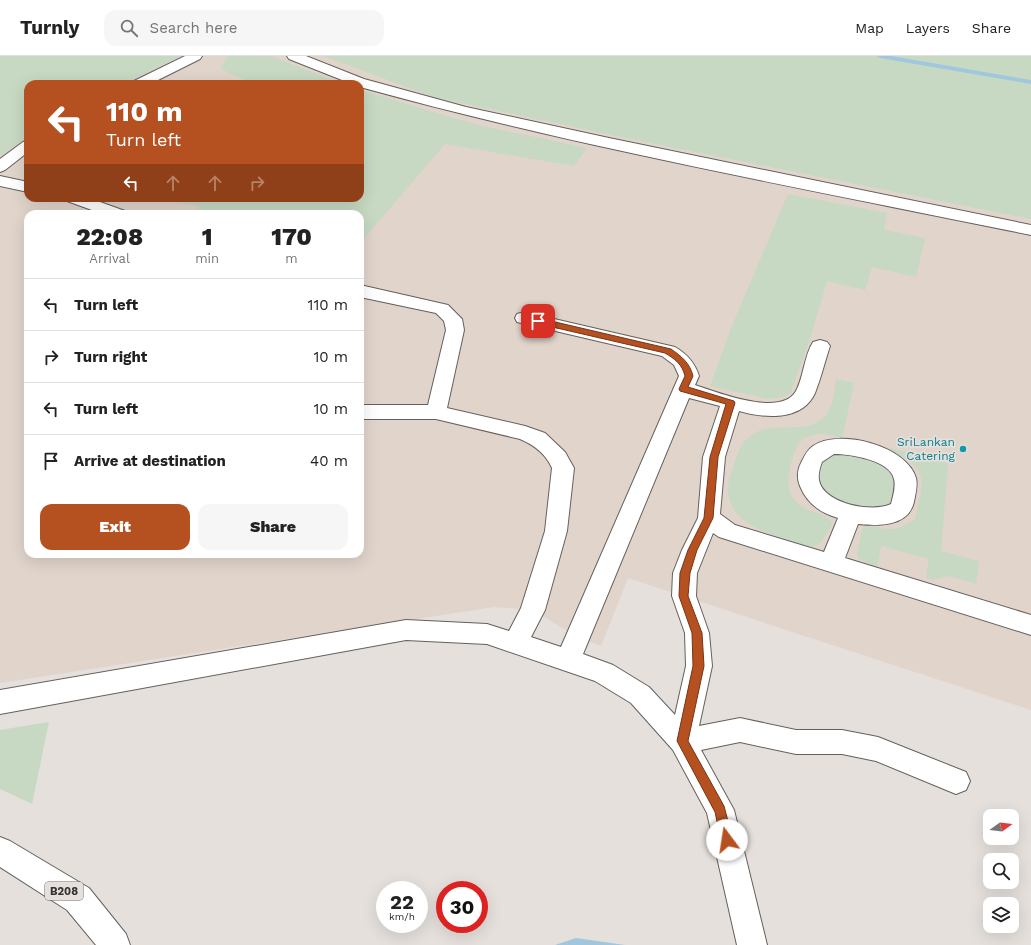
<!DOCTYPE html>
<style>
:root{--surface:#fff;--page:#f6f6f6;--text:#222;--muted:#767676;--line:#e0e0e0;--accent:#b55120}
body{margin:0;font-family:"Work Sans",sans-serif;background:var(--page);color:var(--text);height:100vh;display:flex;flex-direction:column;font-size:15px;white-space:nowrap}
*{box-sizing:border-box;margin:0}
p{font-size:13px;color:var(--muted)}
.icon{flex:none;width:22px;height:22px;fill:none;stroke:currentColor;stroke-width:2;stroke-linecap:round;stroke-linejoin:round}
.map{position:relative;flex:1;overflow:hidden}
.panel{position:absolute;left:24px;top:154px;width:340px;height:348px;display:flex;flex-direction:column;background:var(--surface);border-radius:12px;box-shadow:0 4px 16px #0002}
.panel>*{flex:none}
.hud{position:absolute;left:24px;top:24px;width:340px;height:122px;border-radius:12px;box-shadow:0 4px 16px #0002;background:#b55120;color:#fff;overflow:hidden}
.needle{width:26px;rotate:75deg}
.controls{position:absolute;left:983px;top:753px;display:grid;gap:8px}
.controls a{display:grid;place-items:center;width:36px;height:36px;border-radius:8px;background:var(--surface);box-shadow:0 4px 16px #0002;font-size:20px}
.speed{position:absolute;left:376px;top:825px;display:flex;gap:8px;font-size:20px;font-weight:700;text-align:center}
.speed>*{display:grid;place-content:center;width:52px;height:52px;border-radius:50%;background:var(--surface);box-shadow:0 4px 16px #0002;line-height:1}
.speed small{font-size:10px;font-weight:400}
.speed .limit{border:6px solid #d22;background:#fff;color:#111}
.pin{position:absolute;display:grid;place-items:center;width:34px;height:34px;color:#fff;margin:-17px;border-radius:8px;box-shadow:0 2px 6px #0006}
.me{position:absolute;width:44px;margin:-22px;rotate:346deg;stroke-linejoin:round;filter:drop-shadow(0 0 3px #0008)}
.turn{display:flex;align-items:center;gap:14px;height:84px;padding:0 16px;font-size:18px}
.turn .icon{width:52px;height:52px;stroke-width:2.5}
.turn b{display:block;font-size:28px;line-height:34px}
.lanes{display:flex;align-items:center;height:38px;padding:0 16px;background:#0003;justify-content:center;gap:20px;direction:ltr}
.lanes .off{opacity:.35}
.eta{display:flex;justify-content:space-evenly;align-items:center;height:68px;text-align:center}
.eta b{font-size:24px;font-weight:800;line-height:28px}
.primary-button{display:flex;gap:8px;margin-top:auto;padding:8px 16px}
.primary-button a{flex:1;height:46px;border-radius:12px;background:var(--accent);color:#fff;font-size:16px;font-weight:800;line-height:46px;text-align:center}
.primary-button a+a{background:var(--page);color:var(--text)}
ul{padding:0;list-style:none}
li{display:flex;align-items:center;gap:12px;height:52px;padding:0 16px;border-top:1px solid var(--line)}
li div{flex:1}
li b{display:block;font-size:15px}
li em{font-style:normal}
header{display:flex;align-items:center;gap:24px;box-sizing:border-box;height:56px;padding:0 20px;background:var(--surface);border-bottom:1px solid var(--line)}
header strong{font-size:19px}
nav{display:flex;gap:22px;margin-inline-start:auto;font-size:14px}
.search{width:280px;height:36px;background:var(--page);display:flex;align-items:center;gap:10px;box-sizing:border-box;padding:0 14px;border-radius:12px;color:var(--muted);font-size:15px}
.map>svg:first-child{display:block}
.built{fill:#e0d4cb;fill-rule:evenodd}
.green{fill:#c7d9c2}
.water{fill:#a0c7dd}
.lines{fill:none;stroke-linecap:round;stroke-linejoin:round}
.stream{fill:#a0c7dd;fill-rule:evenodd}
.minor-casing{stroke:#64605c;stroke-width:2}
.major-casing{stroke:#64605c;stroke-width:2}
.minor{fill:#fff;fill-rule:evenodd}
.major{fill:#fff;fill-rule:evenodd}
.route{fill:#b55120;stroke:#763515}
.culture-dot{fill:#0f9aa8;stroke:#e5e0dc;stroke-width:1.5}
.labels{text-anchor:middle;stroke-width:3.5;stroke-linejoin:round;paint-order:stroke}
.shield{fill:#e5e0dc;stroke:#6a6764;stroke-width:1}
.shield-label{font-size:11px;font-weight:bold;fill:#353331}
.culture-label{font-size:12px;fill:#0d838f;stroke:#e5e0dc;text-anchor:end}
</style>
<header>
<strong>Turnly</strong>
<div class="search"><svg class="icon" aria-label="search" viewBox="0 0 24 24"><circle cx="10" cy="10" r="6"/><path d="M15 15l6 6"/></svg>Search here</div>
<nav><a>Map</a><a>Layers</a><a>Share</a></nav>
</header>
<div class="map">
<svg width="1031" height="889" viewBox="0 0 1031 889">
<rect width="100%" height="100%" fill="#e5e0dc"/>
<path class="built" d="M0 0H1031V654L628 522 601 590 577 581 533 554 494 551 0 627ZM28 28H360V142H28ZM28 158H360V498H28Z"/>
<path class="green" d="M0 0H181L124 28H28V81L0 100Z
M228 0H271L343 28H254L223 14 221 12Z
M324 0H1031V163L645 86 433 41Z
M360 34 478 69 587 92 574 110 445 88 360 187V158H199L198 150 179 147 174 144V142H360Z
M788 138 887 157 884 174 925 182 916 221 872 211 865 234 827 225 811 280 790 338 784 341 769 343 710 330 731 272Z
M836 323 854 327 842 383C829 377 813 375 801 385 792 393 784 430 792 441 803 457 822 455 831 465L832 469C825 479 821 491 808 492 780 481 730 472 728 435 727 428 731 418 733 411 738 396 741 385 755 377 774 366 799 377 818 366 833 358 834 338 836 323Z
M887 391 948 407 941 495 979 505 976 528 949 520 932 524 926 522 929 503 881 490 877 512 859 503 857 498 862 473C872 468 879 473 889 473 899 473 908 468 915 463 924 423 930 409 886 395Z
M840 397 883 409 897 421 896 447 873 454 830 443 815 431 820 401 827 398Z
M49 666 32 748 0 733V674Z"/>
<path class="water" d="M576 882 625 889H555Z"/>
<g class="lines">
<path class="stream" d="M877 0H891L1031 24V28L880 2Z"/>
<g class="minor-casing">
<path id="minor" d="M185 0H202L200 3 150 28H132L134 25Z
M287 0H306L364 23 466 51 609 82 1031 169V179C807 133 581 92 360 31V28H352L289 3Z
M28 84V96L5 114 0 116V103L23 86Z
M0 120 28 126V136L0 130Z
M65 142H89L125 155 127 158H103L67 145Z
M360 229 448 249 462 263 464 274 447 352 525 370 545 377 565 396 574 412 567 475 545 554 531 581 561 591 679 320 674 309 662 300 517 266 515 262 517 258 524 256 675 291C687 298 695 307 699 320L695 329C717 336 781 362 796 335 804 320 804 300 813 286L820 284 827 286 830 290C825 305 821 322 815 337 802 366 763 362 739 355L725 401 720 458 735 469 824 496 838 462C820 457 807 447 800 430 797 423 797 414 801 407 804 401 807 394 813 390 839 372 907 390 916 422 918 430 915 439 914 446 908 471 878 470 858 468L845 502 1031 559V579L719 481 713 477 697 517 696 540 709 577 712 610 699 670 740 662 796 674H842L878 681 966 716 970 725 966 734 956 738 876 705 842 698H796L740 686 701 694 734 754 767 889H737L707 757 673 694 631 647 595 625 487 588 406 584 0 658V634L406 564 487 568 509 575 521 552 545 475 552 412C546 398 534 389 520 383L436 363H360V349H428L446 274 444 265 436 257 360 241ZM689 342 720 350 703 401 698 462 682 494 673 517 672 540 685 577 686 610 675 659 649 631 613 609 583 598ZM834 398C850 398 890 404 894 423 896 431 893 440 891 448 873 457 823 448 819 424 818 419 820 411 822 406Z"/>
</g>
<g class="major-casing">
<path id="major" d="M0 781 10 785 89 832 126 878 130 889H96L67 854 0 811Z"/>
</g>
<use href="#minor" class="minor"/>
<use href="#major" class="major"/>
</g>
<path class="route" d="M538 262 671 293C681 300 690 307 693 320L688 331 734 345 735 347 718 401 713 462 697 494 690 517 688 540 702 577 704 610 688 685 724 750 733 784 731 788 727 790 723 788 721 784 715 756 677 685 693 610 692 577 679 540 680 517 688 494 704 462 710 401 726 348 680 335 679 333 685 320C682 308 675 303 665 297L535 267V263Z"/>
<circle class="culture-dot" cx="963" cy="393" r="4"/>
<g class="labels">
<rect class="shield" x="45" y="826" width="38" height="18" rx="3"/>
<g class="shield-label">
<text x="64" y="839">B208</text>
</g>
<g class="culture-label">
<text x="955" y="390">SriLankan<tspan x="955" dy="14">Catering</tspan></text>
</g>
</g>
</svg>
<div class="controls">
<a><svg class="needle" viewBox="-14 -14 28 28"><path d="M0-13l5 13h-10z" fill="#e53935"/><path d="M0 13l5-13h-10z" fill="#767676"/></svg></a>
<a><svg class="icon" aria-label="search" viewBox="0 0 24 24"><circle cx="10" cy="10" r="6"/><path d="M15 15l6 6"/></svg></a>
<a><svg class="icon" aria-label="layers" viewBox="0 0 24 24"><path d="M12 4l9 5-9 5-9-5zM3 14l9 5 9-5"/></svg></a>
</div>
<div class="speed"><div>22<small>km/h</small></div><div class="limit">30</div></div>
<div class="pin" style="left:538px;top:265px;background:#d93025"><svg class="icon" aria-label="arrive" viewBox="0 0 24 24"><path d="M6 21V4h12l-3 4 3 4H6"/></svg></div>
<svg class="me" style="left:727px;top:784px" viewBox="-20 -20 40 40"><circle r="19" fill="#fff"/><path d="M0-13L10 11 0 6-10 11z" fill="#b55120"/></svg>
<div class="hud">
<div class="turn"><svg class="icon" aria-label="left" viewBox="0 0 24 24"><path d="M17 20v-9H6M10 6l-5 5 5 5"/></svg><div><b>110 m</b>Turn left</div></div>
<div class="lanes"><svg class="icon" aria-label="left" viewBox="0 0 24 24"><path d="M17 20v-9H6M10 6l-5 5 5 5"/></svg><svg class="icon off" aria-label="ahead" viewBox="0 0 24 24"><path d="M12 20V5M6 11l6-6 6 6"/></svg><svg class="icon off" aria-label="ahead" viewBox="0 0 24 24"><path d="M12 20V5M6 11l6-6 6 6"/></svg><svg class="icon off" aria-label="right" viewBox="0 0 24 24"><path d="M7 20v-9h11M14 6l5 5-5 5"/></svg></div>
</div>
<section class="panel">
<div class="eta">
<div><b>22:08</b><p>Arrival</p></div>
<div><b>1</b><p>min</p></div>
<div><b>170</b><p>m</p></div>
</div>
<ul>
<li><svg class="icon" aria-label="left" viewBox="0 0 24 24"><path d="M17 20v-9H6M10 6l-5 5 5 5"/></svg><div><b>Turn left</b></div><em>110 m</em></li>
<li><svg class="icon" aria-label="right" viewBox="0 0 24 24"><path d="M7 20v-9h11M14 6l5 5-5 5"/></svg><div><b>Turn right</b></div><em>10 m</em></li>
<li><svg class="icon" aria-label="left" viewBox="0 0 24 24"><path d="M17 20v-9H6M10 6l-5 5 5 5"/></svg><div><b>Turn left</b></div><em>10 m</em></li>
<li><svg class="icon" aria-label="arrive" viewBox="0 0 24 24"><path d="M6 21V4h12l-3 4 3 4H6"/></svg><div><b>Arrive at destination</b></div><em>40 m</em></li>
</ul>
<div class="primary-button"><a>Exit</a><a>Share</a></div>
</section>
</div>
